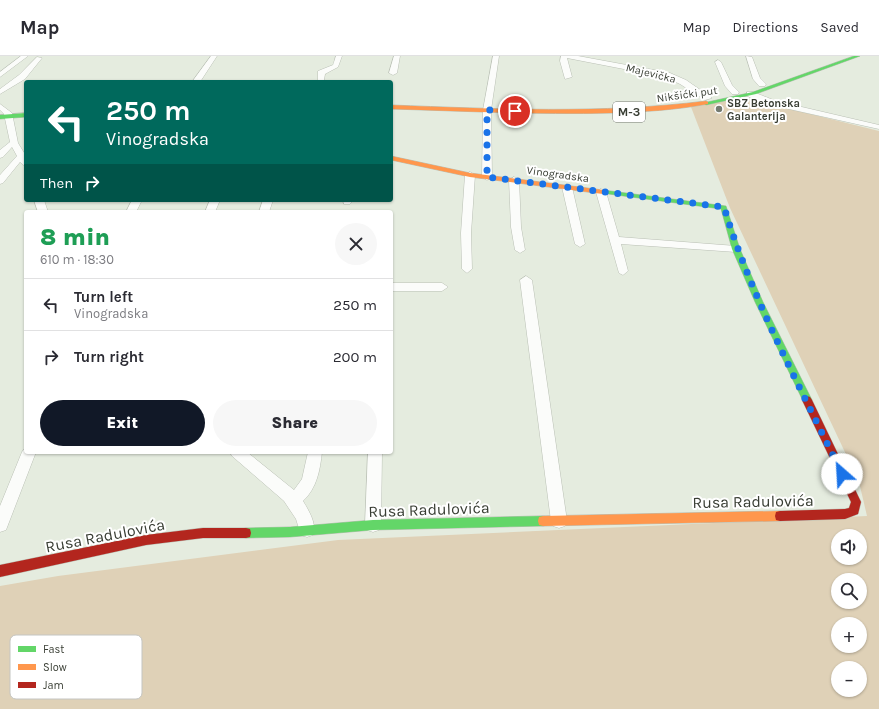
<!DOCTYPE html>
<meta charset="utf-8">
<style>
:root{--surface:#fff;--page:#f7f7f7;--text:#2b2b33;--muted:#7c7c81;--line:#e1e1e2;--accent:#111827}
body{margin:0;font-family:Karla,sans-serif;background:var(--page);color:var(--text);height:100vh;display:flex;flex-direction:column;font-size:15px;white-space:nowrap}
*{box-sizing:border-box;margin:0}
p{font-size:13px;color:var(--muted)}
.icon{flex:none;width:22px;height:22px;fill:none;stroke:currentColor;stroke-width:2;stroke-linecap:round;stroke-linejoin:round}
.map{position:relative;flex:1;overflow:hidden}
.details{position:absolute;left:24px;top:154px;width:369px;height:244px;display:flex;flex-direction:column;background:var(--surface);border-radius:4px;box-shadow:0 1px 3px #0004}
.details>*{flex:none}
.guide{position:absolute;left:24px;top:24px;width:369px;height:122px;border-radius:4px;box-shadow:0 1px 3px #0004;background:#00695c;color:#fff;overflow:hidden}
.fabs{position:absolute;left:831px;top:473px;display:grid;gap:8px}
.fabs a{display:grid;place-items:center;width:36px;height:36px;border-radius:50%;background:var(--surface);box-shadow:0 1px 3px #0004;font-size:20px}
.pin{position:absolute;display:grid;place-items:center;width:34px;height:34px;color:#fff;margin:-17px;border:2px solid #fff;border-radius:50%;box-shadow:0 1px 4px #0007}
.me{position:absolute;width:44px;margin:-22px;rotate:334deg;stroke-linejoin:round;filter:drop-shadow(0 0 3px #0008)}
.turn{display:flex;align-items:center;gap:14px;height:84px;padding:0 16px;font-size:18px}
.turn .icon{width:52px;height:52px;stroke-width:2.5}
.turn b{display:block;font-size:28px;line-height:34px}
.then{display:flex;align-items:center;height:38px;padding:0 16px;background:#0003;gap:8px;font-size:15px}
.round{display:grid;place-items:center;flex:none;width:42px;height:42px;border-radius:21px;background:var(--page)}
.headline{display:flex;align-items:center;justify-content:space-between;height:68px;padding:0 16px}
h1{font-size:24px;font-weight:800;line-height:30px;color:#1e9e55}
.button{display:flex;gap:8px;margin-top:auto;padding:8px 16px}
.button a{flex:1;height:46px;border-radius:24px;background:var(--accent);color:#fff;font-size:16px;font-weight:800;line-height:46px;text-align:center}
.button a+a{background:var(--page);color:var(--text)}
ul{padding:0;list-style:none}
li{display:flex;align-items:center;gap:12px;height:52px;padding:0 16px;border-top:1px solid var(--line)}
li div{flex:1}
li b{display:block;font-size:15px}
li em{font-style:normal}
header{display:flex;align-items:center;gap:24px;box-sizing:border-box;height:56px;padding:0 20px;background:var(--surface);border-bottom:1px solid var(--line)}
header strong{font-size:19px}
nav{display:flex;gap:22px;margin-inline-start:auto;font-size:14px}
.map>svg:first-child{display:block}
.green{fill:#dfd1b7;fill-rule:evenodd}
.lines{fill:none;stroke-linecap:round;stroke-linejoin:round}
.street-casing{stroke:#bac0b5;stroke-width:1}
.fast-casing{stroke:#bac0b5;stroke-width:1}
.slow-casing{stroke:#bac0b5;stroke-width:1}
.jam-casing{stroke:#bac0b5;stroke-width:1}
.street{fill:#fbfcfa;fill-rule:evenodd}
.fast{fill:#63d668;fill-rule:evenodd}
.slow{fill:#ff974d;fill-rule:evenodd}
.jam{fill:#b3261e;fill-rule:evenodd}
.route{stroke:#1a73e8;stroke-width:7;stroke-dasharray:0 12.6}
.poi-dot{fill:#757b70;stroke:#fff;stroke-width:1.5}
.labels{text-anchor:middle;stroke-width:4;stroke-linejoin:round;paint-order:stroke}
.far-street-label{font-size:11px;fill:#393e34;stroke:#fff}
.far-poi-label{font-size:11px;font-weight:bold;fill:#393e34;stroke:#fff;text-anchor:start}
.shield{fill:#fff;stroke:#747871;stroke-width:1}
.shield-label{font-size:12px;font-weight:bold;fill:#393e34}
.near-street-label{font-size:16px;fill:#393e34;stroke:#fff}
.key{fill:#fff;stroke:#c4c5c2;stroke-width:1}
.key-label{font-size:11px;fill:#393e34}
</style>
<header>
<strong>Map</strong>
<nav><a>Map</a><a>Directions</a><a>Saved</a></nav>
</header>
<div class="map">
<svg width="879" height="653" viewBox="0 0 879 653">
<rect width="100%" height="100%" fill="#e5ecdf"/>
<path class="green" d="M738 40 879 75V653H0V530L58 520 338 484 867 460 859 426 730 152 691 51ZM838 480H860V502H838ZM838 524H860V546H838ZM838 568H860V590H838ZM838 612H860V634H838Z"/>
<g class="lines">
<g class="street-casing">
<path id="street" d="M21 0H28L0 21V16Z
M211 0H217L200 26H192Z
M336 0H342L338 11 325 18 324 24H318V15L333 9Z
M394 0H400L397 17 393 19 389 17Z
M493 0H499L491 54 492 121 487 124 482 121 483 54Z
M561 0H578L670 17 686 24 712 42 705 44 680 28 665 21 567 2 572 21 565 23 560 5Z
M746 0 752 1 760 22 766 28 765 30H759L753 23Z
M37 1 42 2 25 23 0 38V33L19 19Z
M718 4 721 6 732 29 739 36 738 38H732L725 30 715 6Z
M747 36H753L776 45 879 69V73L771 49 747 40Z
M0 48 12 57 18 87 26 100V111L20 106 3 127 0 128V119L17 100 12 91 3 101 0 102V94L10 86 4 58 0 54Z
M470 116 475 119 471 177 472 213 467 217 462 213 461 177 465 119Z
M514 121 519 124 521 171 525 194 520 197 515 194 511 171 509 124Z
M567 128 572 131 585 188 580 191 575 188 562 131Z
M601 133 606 136 619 181 736 190 741 193 736 196 621 188 628 215 623 219 619 217 596 136Z
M34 144H44L48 156H38Z
M132 144H142L136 156H126Z
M210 144H220L215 156H205Z
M263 144H273L269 156H259Z
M343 144H353L350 148H344Z
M526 220 532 224 567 465 565 470 559 472 553 470 551 465 520 224Z
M391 227H442L448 231 442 235H391Z
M26 391V396H36L6 474 0 476V450L22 396Z
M230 396H247L294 434 302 423 308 396H322C320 414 317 432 303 445 309 455 317 468 313 479L307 481 301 479 296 463 284 445 232 400Z
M368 396H382L381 469 379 474 373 476 367 474 365 469Z"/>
</g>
<g class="fast-casing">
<path id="fast" d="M854 0H860L756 38 706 49 703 47 753 36Z
M26 57V61L0 63V59Z
M603 134 726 150 740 193 763 246 812 344 810 347H804L755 246 732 193 721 153 601 137V135Z
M543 460 547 461 548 465 547 469 543 470 373 474 290 481 246 482 242 481 241 477 242 473 246 472 290 471 373 464Z"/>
</g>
<g class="slow-casing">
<path id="slow" d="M706 45 708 46V48C676 54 643 56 611 57 537 59 464 55 391 53V49C496 53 601 58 706 45Z
M391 100 470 117 603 134 606 136 603 138 470 121 391 104Z
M780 455 784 456 785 460 784 464 780 465 543 470 539 469 538 465 539 461 543 460Z"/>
</g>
<g class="jam-casing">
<path id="jam" d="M807 340 810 341 812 344 861 446 858 458 845 463 780 465 776 464 775 460 776 456 780 455 845 453 849 452 851 446 802 344 804 341Z
M203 472H246L250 473 251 477 250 481 246 482H203L146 489 0 521V509L146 479Z"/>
</g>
<use href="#street" class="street"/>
<use href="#fast" class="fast"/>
<use href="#slow" class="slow"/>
<use href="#jam" class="jam"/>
</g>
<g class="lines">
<path class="route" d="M515 55 487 54V121L724 151C752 244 800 330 842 418"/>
</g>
<circle class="poi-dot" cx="719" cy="53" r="4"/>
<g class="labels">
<g class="far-street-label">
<text transform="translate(651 17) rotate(14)" y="4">Majevička</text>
<text transform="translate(687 38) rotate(-8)" y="4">Nikšićki put</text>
<text transform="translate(558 118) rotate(8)" y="4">Vinogradska</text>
</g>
<g class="far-poi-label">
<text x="727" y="51">SBZ Betonska<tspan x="727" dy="13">Galanterija</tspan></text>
</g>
<rect class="shield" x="613" y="46" width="32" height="20" rx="3"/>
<g class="shield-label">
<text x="629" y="60">M-3</text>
</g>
<g class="near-street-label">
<text transform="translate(753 445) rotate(-1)" y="6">Rusa Radulovića</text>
<text transform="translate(429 453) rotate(-2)" y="6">Rusa Radulovića</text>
<text transform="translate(105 479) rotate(-11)" y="6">Rusa Radulovića</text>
</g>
</g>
<rect x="10" y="579" width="132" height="64" rx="6" class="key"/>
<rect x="18" y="590" width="18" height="6" fill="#63d668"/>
<rect x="18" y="608" width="18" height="6" fill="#ff974d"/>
<rect x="18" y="626" width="18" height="6" fill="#b3261e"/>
<g class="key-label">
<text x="43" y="597">Fast</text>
<text x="43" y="615">Slow</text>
<text x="43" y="633">Jam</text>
</g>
</svg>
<div class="fabs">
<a><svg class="icon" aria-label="sound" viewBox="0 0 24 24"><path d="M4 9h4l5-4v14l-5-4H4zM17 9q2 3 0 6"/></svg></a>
<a><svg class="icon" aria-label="search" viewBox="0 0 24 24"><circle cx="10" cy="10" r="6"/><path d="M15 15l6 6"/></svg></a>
<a>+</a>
<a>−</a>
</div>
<div class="pin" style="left:515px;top:55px;background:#d93025"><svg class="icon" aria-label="arrive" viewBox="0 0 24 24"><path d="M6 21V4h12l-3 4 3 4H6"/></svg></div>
<svg class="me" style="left:842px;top:418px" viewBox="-20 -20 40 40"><circle r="19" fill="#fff"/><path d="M0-13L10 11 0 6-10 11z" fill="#1a73e8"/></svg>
<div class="guide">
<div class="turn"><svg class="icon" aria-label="left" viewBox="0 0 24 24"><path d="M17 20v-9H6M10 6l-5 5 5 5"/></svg><div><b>250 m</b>Vinogradska</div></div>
<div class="then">Then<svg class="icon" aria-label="right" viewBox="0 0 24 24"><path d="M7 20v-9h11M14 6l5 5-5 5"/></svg></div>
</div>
<section class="details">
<div class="headline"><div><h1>8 min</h1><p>610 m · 18:30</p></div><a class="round"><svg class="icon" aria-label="close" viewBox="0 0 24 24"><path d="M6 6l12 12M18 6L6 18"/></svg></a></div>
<ul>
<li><svg class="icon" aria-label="left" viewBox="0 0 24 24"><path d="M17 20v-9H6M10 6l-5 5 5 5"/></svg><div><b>Turn left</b><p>Vinogradska</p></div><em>250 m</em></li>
<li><svg class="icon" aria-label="right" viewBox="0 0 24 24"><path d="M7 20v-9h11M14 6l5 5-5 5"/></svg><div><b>Turn right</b></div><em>200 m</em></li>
</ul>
<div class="button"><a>Exit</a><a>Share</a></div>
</section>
</div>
